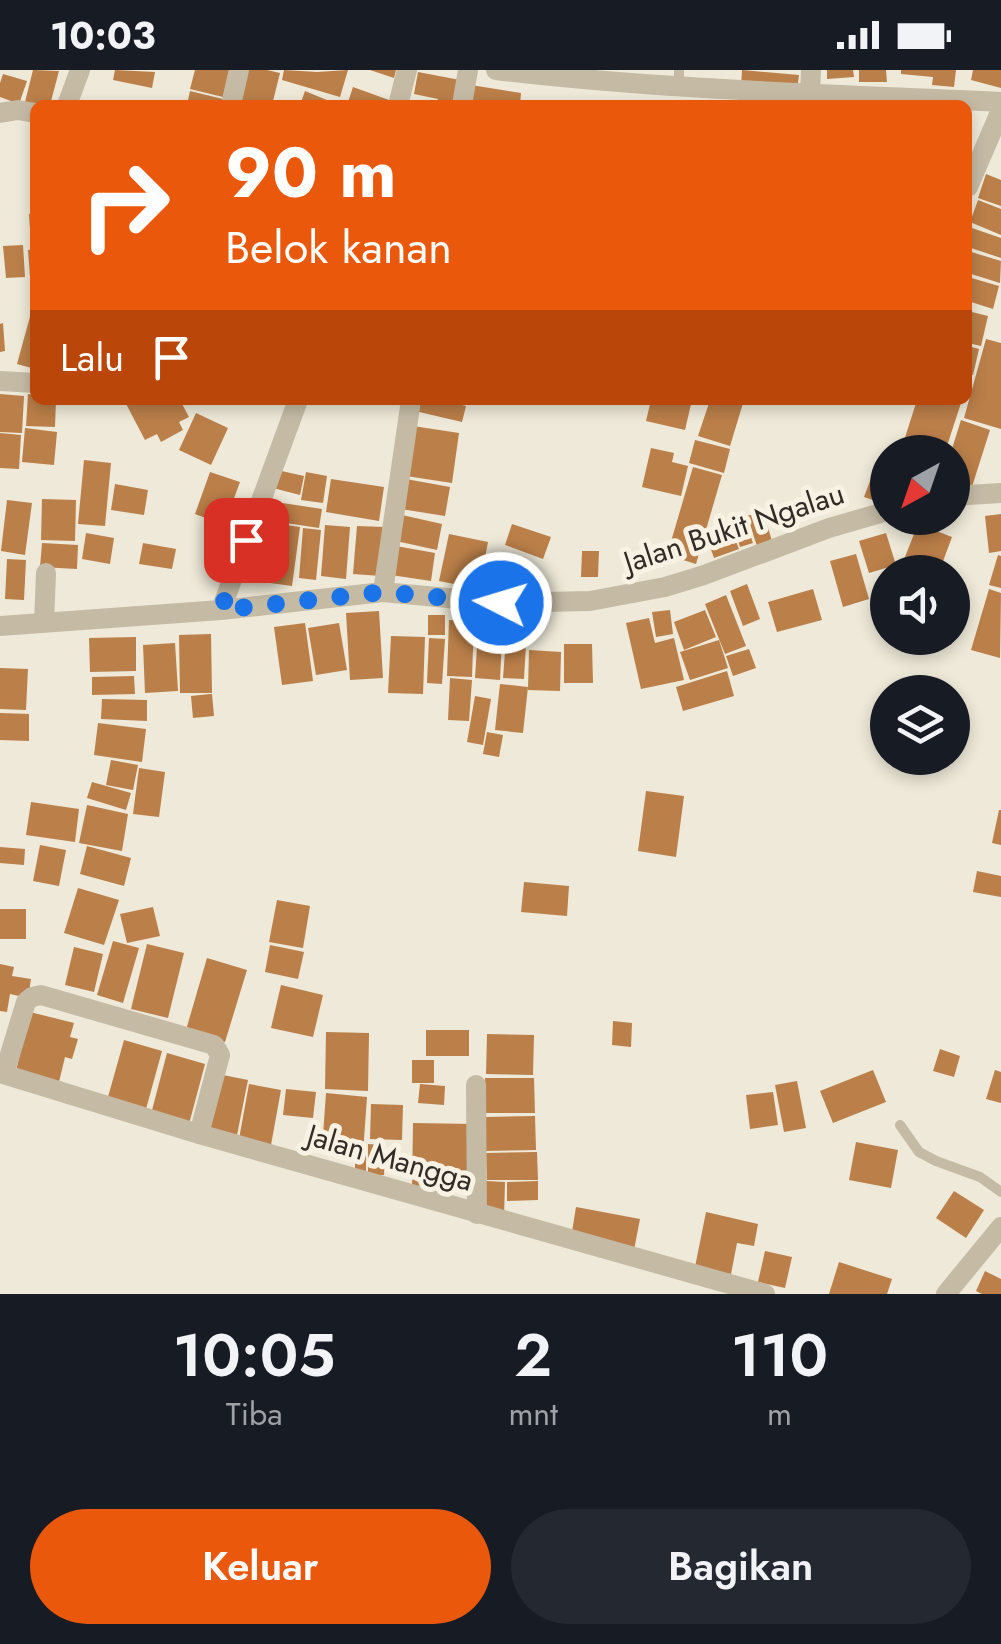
<!DOCTYPE html>
<html lang="id">
<style>
:root{--surface:#171b24;--page:#242831;--text:#f1f3f6;--muted:#9ea1a6;--accent:#ea580c}
body{margin:0;font-family:Jost,sans-serif;background:var(--page);color:var(--text);height:100vh;display:flex;flex-direction:column;font-size:38px;white-space:nowrap}
*{box-sizing:border-box;margin:0}
p{font-size:32px;color:var(--muted)}
.icon{flex:none;width:55px;height:55px;fill:none;stroke:currentColor;stroke-width:2;stroke-linecap:round;stroke-linejoin:round}
.map{position:relative;height:1224px;overflow:hidden}
.details{display:flex;flex-direction:column;background:var(--surface);flex:1}
.details>*{flex:none}
.guide{position:absolute;left:30px;top:30px;width:942px;height:305px;border-radius:15px;box-shadow:0 5px 15px #0003;background:#ea580c;color:#fff;overflow:hidden}
.needle{width:65px;rotate:220deg}
.controls{position:absolute;left:870px;top:365px;display:grid;gap:20px}
.controls a{display:grid;place-items:center;width:100px;height:100px;border-radius:50%;background:var(--surface);box-shadow:0 5px 15px #0003;font-size:50px}
.pin{position:absolute;display:grid;place-items:center;width:85px;height:85px;color:#fff;margin:-42px;border-radius:20px;box-shadow:0 5px 15px #0006}
.me{position:absolute;width:110px;margin:-55px;rotate:275deg;stroke-linejoin:round;filter:drop-shadow(0 0 8px #0008)}
.turn{display:flex;align-items:center;gap:35px;height:210px;padding:0 30px;font-size:45px}
.turn .icon{width:130px;height:130px;stroke-width:2.5}
.turn b{display:block;font-size:70px;line-height:85px}
.then{display:flex;align-items:center;height:95px;padding:0 30px;background:#0003;gap:20px;font-size:38px}
.eta{display:flex;justify-content:space-evenly;align-items:center;height:170px;text-align:center}
.eta b{font-size:60px;font-weight:600;line-height:70px}
.cta{display:flex;gap:20px;margin-top:auto;padding:20px 30px}
.cta a{flex:1;height:115px;border-radius:60px;background:var(--accent);color:#fff;font-size:40px;font-weight:600;line-height:115px;text-align:center}
.cta a+a{background:var(--page);color:var(--text)}
.status{display:flex;justify-content:space-between;align-items:center;height:70px;padding:0 50px;background:var(--surface);direction:ltr}
.status svg{height:28px;fill:currentColor}
.map>svg:first-child{display:block}
.building{fill:#bb7f49}
.lines{fill:none;stroke-linecap:round;stroke-linejoin:round}
.service{stroke:#c5bba5;stroke-width:10}
.minor{stroke:#c5bba5;stroke-width:20}
.route{stroke:#1a73e8;stroke-width:18;stroke-dasharray:0 32.4}
.labels{text-anchor:middle;stroke-width:10;stroke-linejoin:round;paint-order:stroke}
.street-label{font-size:30px;fill:#312c26;stroke:#f7f2e3}
</style>
<div class="status"><b>10:03</b><svg viewBox="0 0 49 12"><path d="M0 12V9h3v3zM5 12V6h3v6zM10 12V3h3v9zM15 12V0h3v12zM26 1h20v11H26zM47 4h2v5h-2z"/></svg></div>
<div class="map">
<svg width="1001" height="1224" viewBox="0 0 1001 1224">
<rect width="100%" height="100%" fill="#eee9d8"/>
<path class="building" d="M33 0 59 1 50 35 24 36Z
M115 0 155 2 152 18 113 10Z
M195 0H229L223 27 190 19Z
M247 0H267L280 3 272 35H239Z
M284 0 317 2 348 0 340 27 282 10Z
M370 0H396L394 8Z
M742 0 799 5 797 21 741 17Z
M827 0H853L854 7 827 9Z
M859 0H886L887 12H859Z
M901 0H956L954 17 932 15 933 7 901 4Z
M973 0H1001V18L971 10Z
M418 2 460 10 455 35H436L438 29 414 24Z
M3 4 27 11 19 34 0 27V13Z
M471 15 521 23 520 35H468Z
M353 17 389 30 388 35H347Z
M190 21 223 29 222 35H187Z
M305 21 339 35H300Z
M986 104 1001 110V136L978 128Z
M978 130 1001 139V165L970 152Z
M35 143V173H31L29 144Z
M969 157 1001 168V188L968 177Z
M23 175 25 207 6 208 3 176Z
M35 179V220H31L28 180Z
M968 181 1001 191 1000 213 968 203Z
M968 207 999 216 993 239 968 231Z
M34 232H35V299L17 294Z
M968 241 988 246 981 276 968 273Z
M3 253 5 281 0 282V254Z
M986 269 1001 273V359L964 348Z
M968 276 979 279 973 305 968 303Z
M0 324 24 326 22 363 0 362Z
M28 324 35 325V330H56L55 357 26 356Z
M124 330H180L189 347 179 352 183 360 161 372 157 364 145 370Z
M418 330H441L466 336 462 352 415 341Z
M651 330H692L685 360 646 351Z
M710 330H744L730 376 698 366Z
M917 330H962L945 382H908L901 380Z
M196 343 228 358 211 395 179 380Z
M961 350 990 360 970 423 952 417 951 382Z
M413 356 459 363 452 413 406 406Z
M25 358 57 362 54 395 22 392Z
M0 363 21 365 19 399 0 398Z
M695 370 730 379 724 403 689 393Z
M651 378 674 383 672 392 688 396 681 426 642 417Z
M84 390 111 393 105 456 78 454Z
M693 397 722 405 696 494 667 485Z
M277 400 304 406 300 425 273 418Z
M210 402 240 412 224 455 195 444Z
M306 402 327 406 323 433 301 430Z
M873 403 888 408V417L882 433 864 427Z
M331 409 384 417 379 451 326 442Z
M406 409 450 417 445 446 401 439Z
M115 414 148 420 144 445 111 440Z
M42 429 76 430 75 471 41 470Z
M7 430 32 433 25 485 1 481Z
M276 432 322 439 319 458 273 451Z
M763 441 772 471 757 476 747 446Z
M1001 444V481L989 483 985 446Z
M402 445 442 454 437 480 396 471Z
M744 447 753 473 740 477 732 451Z
M256 451 300 457 292 516 248 510Z
M728 451 739 479 714 488 708 471 716 469 711 457Z
M512 454 551 467 543 489 505 475Z
M918 454 952 467 939 502H915L901 497Z
M325 455 350 457 346 509 321 506Z
M357 456 384 457 381 506 353 504Z
M303 458 321 460 316 510 299 508Z
M86 463 114 468 110 494 82 489Z
M886 463 896 495 869 503 859 471Z
M449 464 488 472 479 519 439 511Z
M42 473 78 475 77 499 40 497Z
M143 473 176 479 172 499 139 494Z
M396 476 435 483 431 511 391 505Z
M582 481H599L598 507H581Z
M856 484 869 529 843 537 830 491Z
M998 485 1001 486V518L989 515Z
M7 489 26 490 24 530 5 529Z
M747 514 760 549 743 556 730 521Z
M813 519 822 550 777 562 768 532Z
M989 519 1001 523 1000 588 971 580Z
M726 525 746 576 725 584 705 534Z
M670 540 673 564 656 567 652 542Z
M705 540 716 567 684 580 674 552Z
M379 541 383 608 350 610 346 543Z
M952 543 964 548 951 575 934 568H952Z
M428 545H445V565H428Z
M479 546 503 548 500 610 475 608Z
M649 548 655 573 674 568 684 610 641 619 626 553Z
M449 550 474 551 472 607 447 606Z
M305 553 313 611 282 615 274 557Z
M339 553 347 600 316 605 308 558Z
M507 555 527 556 524 609 503 608Z
M211 564 212 623H180L179 565Z
M391 566 425 567 423 624 388 623Z
M136 567V601L90 602 89 568Z
M429 568 445 569 442 614 427 613Z
M719 570 728 598 690 610 680 582Z
M175 573 178 621 145 623 143 575Z
M564 574H592L593 613H564Z
M749 579 756 598 733 606 726 586Z
M529 580 561 582 560 621 528 620Z
M0 598 28 599 26 640 0 639Z
M727 601 734 626 683 641 676 617Z
M134 606 135 624 92 625V607Z
M450 608 472 610 469 651 448 650Z
M500 614 528 617 523 663 495 660Z
M210 624H212L214 646 193 648 191 626Z
M475 626 491 629 483 675 467 672Z
M102 629 147 630V651L101 649Z
M0 643 29 644V671L0 670Z
M98 653 146 659 142 692 94 685Z
M487 662 503 665 499 687 483 684Z
M111 690 138 695 133 720 106 715Z
M139 698 165 702 159 747 133 744Z
M92 712 131 723 126 740 87 728Z
M646 721 684 726 676 787 638 781Z
M31 732 79 739 75 772 26 765Z
M87 735 128 744 122 781 79 773Z
M999 740H1001V775L992 773Z
M40 775 66 780 59 816 33 811Z
M87 776 131 788 124 816 80 804Z
M0 777 25 779 24 795 0 793Z
M977 801 1001 806V827L973 822Z
M524 812 569 816 567 846 521 842Z
M78 818 119 830 104 875 64 863Z
M277 830 310 836 303 878 269 872Z
M153 837 160 866 127 873 120 844Z
M0 839H26V869H0Z
M113 871 139 878 123 933 97 925Z
M147 874 184 883 168 948 131 939Z
M270 875 304 882 298 909 265 902Z
M74 877 103 884 94 922 65 915Z
M207 888 247 900 225 972 186 960Z
M0 894 14 897 12 906 31 909 28 928 10 924 7 942 0 941Z
M281 915 323 925 313 967 271 958Z
M30 942 74 953 70 967 78 969 72 989 65 987 59 1012 16 1001Z
M613 951 632 953 631 977 612 975Z
M426 960H469V986H426Z
M326 962 369 963 368 1021 325 1019Z
M487 964 534 965 533 1005 486 1004Z
M124 970 162 981 146 1039 108 1027Z
M940 979 960 986 954 1007 933 1001Z
M167 983 205 994 189 1054 151 1044Z
M412 990H434V1013H412Z
M873 1000 886 1032 833 1053 820 1021Z
M995 1000 1001 1002V1033L986 1029Z
M218 1004 248 1010 237 1065 207 1059Z
M485 1008H534L535 1043H486Z
M797 1011 806 1058 784 1062 775 1015Z
M249 1014 281 1020 271 1075 239 1069Z
M420 1014 445 1016 444 1035 418 1033Z
M286 1019 316 1022 313 1048 283 1045Z
M773 1022 778 1055 750 1059 746 1025Z
M326 1023 367 1027 363 1083 322 1079Z
M371 1034 403 1035 402 1070 370 1069Z
M535 1046 536 1080 486 1081 485 1047Z
M413 1053 473 1054 472 1121 412 1120Z
M856 1072 898 1080 891 1118 849 1110Z
M368 1074 385 1075 384 1105H368Z
M537 1082 538 1110H487L486 1083Z
M355 1084 366 1085V1103H355Z
M486 1111 505 1112 504 1147 485 1146Z
M538 1111V1130L507 1131V1112Z
M954 1121 984 1140 966 1168 936 1148Z
M576 1137 640 1149 634 1180 571 1168Z
M706 1142 758 1154 754 1176 737 1173 731 1204 695 1197Z
M765 1181 792 1187 785 1218 758 1212Z
M839 1192 892 1209 887 1224H829Z
M985 1201 1001 1209V1224H982L976 1221Z"/>
<g class="lines">
<path class="service" d="M679 16V0
M900 1055 919 1082 936 1091 980 1107 1001 1122"/>
<path class="minor" d="M496 0C664 20 833 24 1001 32
M810 24 811 0
M67 35 80 0
M231 35 239 0
M398 35 407 0
M462 35 468 0
M0 43 18 40 35 43
M968 117 1001 40
M0 311 35 313
M952 426 1001 423
M383 522 411 330
M221 540 298 330
M44 553 46 503
M0 556 221 540 383 522 501 533 590 531 665 517 704 505 829 458 888 441
M0 1003 199 1064 765 1224
M4 1004 26 932 32 927 41 925 214 975 220 985 199 1064
M476 1015 477 1144
M946 1224 1001 1157"/>
</g>
<g class="lines">
<path class="route" d="M246 470 221 540 383 522 501 533"/>
</g>
<g class="labels">
<g class="street-label">
<text transform="translate(734 458) rotate(-18)" y="10">Jalan Bukit Ngalau</text>
<text transform="translate(390 1088) rotate(16)" y="10">Jalan Mangga</text>
</g>
</g>
</svg>
<div class="controls">
<a><svg class="needle" viewBox="-14 -14 28 28"><path d="M0-13l5 13h-10z" fill="#e53935"/><path d="M0 13l5-13h-10z" fill="#9ea1a6"/></svg></a>
<a><svg class="icon" aria-label="sound" viewBox="0 0 24 24"><path d="M4 9h4l5-4v14l-5-4H4zM17 9q2 3 0 6"/></svg></a>
<a><svg class="icon" aria-label="layers" viewBox="0 0 24 24"><path d="M12 4l9 5-9 5-9-5zM3 14l9 5 9-5"/></svg></a>
</div>
<div class="pin" style="left:246px;top:470px;background:#d93025"><svg class="icon" aria-label="arrive" viewBox="0 0 24 24"><path d="M6 21V4h12l-3 4 3 4H6"/></svg></div>
<svg class="me" style="left:501px;top:533px" viewBox="-20 -20 40 40"><circle r="17" fill="#1a73e8" stroke="#fff" stroke-width="3"/><path d="M0-11L8 9 0 5-8 9z" fill="#fff"/></svg>
<div class="guide">
<div class="turn"><svg class="icon" aria-label="right" viewBox="0 0 24 24"><path d="M7 20v-9h11M14 6l5 5-5 5"/></svg><div><b>90 m</b>Belok kanan</div></div>
<div class="then">Lalu<svg class="icon" aria-label="arrive" viewBox="0 0 24 24"><path d="M6 21V4h12l-3 4 3 4H6"/></svg></div>
</div>
</div>
<section class="details">
<div class="eta">
<div><b>10:05</b><p>Tiba</p></div>
<div><b>2</b><p>mnt</p></div>
<div><b>110</b><p>m</p></div>
</div>
<div class="cta"><a>Keluar</a><a>Bagikan</a></div>
</section>
